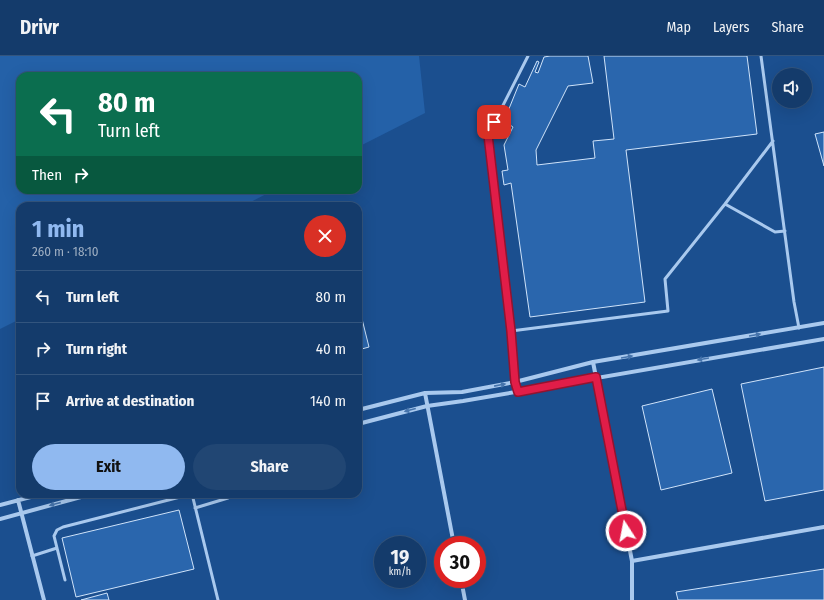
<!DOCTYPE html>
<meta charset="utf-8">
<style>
:root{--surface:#143b6b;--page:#214673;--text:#f1f3f6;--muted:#9dadc1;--line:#33557e;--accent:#90b9f0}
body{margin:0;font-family:"Fira Sans Condensed",sans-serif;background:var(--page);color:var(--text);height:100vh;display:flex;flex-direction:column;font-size:15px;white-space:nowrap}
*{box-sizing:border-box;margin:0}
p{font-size:13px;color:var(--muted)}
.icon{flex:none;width:22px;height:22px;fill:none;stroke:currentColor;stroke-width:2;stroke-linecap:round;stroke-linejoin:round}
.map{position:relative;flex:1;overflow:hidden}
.sheet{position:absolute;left:16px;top:146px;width:346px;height:296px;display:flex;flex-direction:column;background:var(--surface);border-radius:12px;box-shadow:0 4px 16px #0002,0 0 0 1px var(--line)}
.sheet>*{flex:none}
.top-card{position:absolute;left:16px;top:16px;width:346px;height:122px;border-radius:12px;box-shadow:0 4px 16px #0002,0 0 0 1px var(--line);background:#0b6e4f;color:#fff;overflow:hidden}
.tools{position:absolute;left:772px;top:12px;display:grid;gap:8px}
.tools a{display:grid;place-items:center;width:40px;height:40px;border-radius:50%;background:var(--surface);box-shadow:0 4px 16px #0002,0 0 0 1px var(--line);font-size:20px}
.speed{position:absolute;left:374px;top:480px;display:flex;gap:8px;font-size:20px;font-weight:700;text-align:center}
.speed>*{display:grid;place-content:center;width:52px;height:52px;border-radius:50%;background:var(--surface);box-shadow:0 4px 16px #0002,0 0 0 1px var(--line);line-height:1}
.speed small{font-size:10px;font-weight:400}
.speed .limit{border:6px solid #d22;background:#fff;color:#111}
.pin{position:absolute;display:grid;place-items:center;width:34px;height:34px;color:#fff;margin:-17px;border-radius:8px;box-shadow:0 2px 6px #0006}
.me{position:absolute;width:44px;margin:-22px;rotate:349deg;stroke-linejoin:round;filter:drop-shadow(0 0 3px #0008)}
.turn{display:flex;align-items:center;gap:14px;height:84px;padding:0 16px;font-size:18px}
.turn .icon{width:52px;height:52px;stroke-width:2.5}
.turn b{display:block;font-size:28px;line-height:34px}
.then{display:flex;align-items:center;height:38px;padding:0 16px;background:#0003;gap:8px;font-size:15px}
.round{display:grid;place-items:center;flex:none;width:42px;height:42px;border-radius:21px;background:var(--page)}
.overview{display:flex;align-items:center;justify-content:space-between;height:68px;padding:0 16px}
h1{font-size:24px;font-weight:700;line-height:30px;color:var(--accent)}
.button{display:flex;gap:8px;margin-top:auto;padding:8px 16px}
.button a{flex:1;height:46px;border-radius:24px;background:var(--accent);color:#111;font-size:16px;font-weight:700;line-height:46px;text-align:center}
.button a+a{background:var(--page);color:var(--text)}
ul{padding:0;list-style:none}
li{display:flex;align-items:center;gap:12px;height:52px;padding:0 16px;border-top:1px solid var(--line)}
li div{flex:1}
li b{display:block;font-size:15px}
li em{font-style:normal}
header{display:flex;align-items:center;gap:24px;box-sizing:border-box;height:56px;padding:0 20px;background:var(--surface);border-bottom:1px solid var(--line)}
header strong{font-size:19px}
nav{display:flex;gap:22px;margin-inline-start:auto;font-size:14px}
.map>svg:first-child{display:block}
.green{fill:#2461a8}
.building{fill:#2a66ad;stroke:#cfe3fa}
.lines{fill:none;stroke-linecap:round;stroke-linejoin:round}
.lane{stroke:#a9c9ee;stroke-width:3}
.street{stroke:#a9c9ee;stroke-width:4}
.oneway{fill:#4674ac}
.route-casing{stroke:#92132f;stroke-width:10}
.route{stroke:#e11d48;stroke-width:7}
</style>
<header>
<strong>Drivr</strong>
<nav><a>Map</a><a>Layers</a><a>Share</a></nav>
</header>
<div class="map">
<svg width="824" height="544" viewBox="0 0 824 544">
<rect width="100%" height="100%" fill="#1b4f8f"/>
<path class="green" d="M0 0H419L425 57 358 91V20H20V134H274L243 150H20V263L0 273Z"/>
<path class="building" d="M550 0H588L593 27 568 30 536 94 537 109 595 102 593 85 614 83 604 0H747L757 78 626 94 645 246 530 261 511 127 504 129 502 115 508 114 504 89 513 71 504 65 519 28 525 31 537 5 539 6 535 16 538 17 544 1Z
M824 76V110L815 78Z
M362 263 369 291 358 294V264Z
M824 311V434L765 445 741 328Z
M712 333 732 417 661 434 642 350Z
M179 454 194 513 76 541 62 482Z
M824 513V544H678L676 536Z
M107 537 109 544H81Z"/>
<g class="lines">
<path class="lane" d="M761 0 794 246 799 272
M725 148 775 176 785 175
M511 275 668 255 665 223 725 148 773 85
M518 336 515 326 511 275 488 79 528 0
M192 438 218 544
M195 452 228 442
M32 500 57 492
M65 524 54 480 57 474 63 471 192 438"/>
<path class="street" d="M593 306 632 505V544
M425 337 454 489
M358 354 425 337 462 336 515 326 593 306 824 267
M358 368 427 350 463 345 824 283
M18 444 44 544
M0 449 42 438
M0 463 92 438
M632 505 824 471
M461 523 465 544"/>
</g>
<defs><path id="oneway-solid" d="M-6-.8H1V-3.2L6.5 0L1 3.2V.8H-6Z"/></defs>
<g class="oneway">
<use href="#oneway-solid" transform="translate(755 279) rotate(-10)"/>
<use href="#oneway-solid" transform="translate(627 301) rotate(-10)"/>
<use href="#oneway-solid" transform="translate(703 303) rotate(170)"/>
<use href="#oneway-solid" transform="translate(500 329) rotate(-11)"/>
<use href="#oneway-solid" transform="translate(410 354) rotate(165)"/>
<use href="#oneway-solid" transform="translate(55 448) rotate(165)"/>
</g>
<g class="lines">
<g class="route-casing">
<path id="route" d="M494 66 488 79 511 275 515 326 518 336 596 321 626 475"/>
</g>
<use href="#route" class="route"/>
</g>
</svg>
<div class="tools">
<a><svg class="icon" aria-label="sound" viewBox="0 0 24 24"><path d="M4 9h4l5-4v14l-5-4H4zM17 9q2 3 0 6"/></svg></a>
</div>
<div class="speed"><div>19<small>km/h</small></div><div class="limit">30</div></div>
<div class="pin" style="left:494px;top:66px;background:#d93025"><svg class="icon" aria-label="arrive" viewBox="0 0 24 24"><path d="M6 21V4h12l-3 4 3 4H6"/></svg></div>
<svg class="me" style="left:626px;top:475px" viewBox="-20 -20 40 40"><circle r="17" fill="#e11d48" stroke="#fff" stroke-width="3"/><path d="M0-11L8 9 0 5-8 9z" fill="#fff"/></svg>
<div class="top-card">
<div class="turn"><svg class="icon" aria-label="left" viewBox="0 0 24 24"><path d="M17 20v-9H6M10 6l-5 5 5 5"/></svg><div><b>80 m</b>Turn left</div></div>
<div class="then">Then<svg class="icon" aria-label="right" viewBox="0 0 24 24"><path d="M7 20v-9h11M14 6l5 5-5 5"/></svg></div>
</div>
<section class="sheet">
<div class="overview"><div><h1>1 min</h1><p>260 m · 18:10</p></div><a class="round" style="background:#d93025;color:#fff"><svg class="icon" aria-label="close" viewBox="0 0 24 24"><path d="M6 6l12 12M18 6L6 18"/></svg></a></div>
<ul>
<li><svg class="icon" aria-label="left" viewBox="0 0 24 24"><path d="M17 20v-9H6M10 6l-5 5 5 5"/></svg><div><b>Turn left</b></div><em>80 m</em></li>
<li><svg class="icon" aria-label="right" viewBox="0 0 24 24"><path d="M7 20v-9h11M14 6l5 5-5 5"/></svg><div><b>Turn right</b></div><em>40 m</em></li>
<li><svg class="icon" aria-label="arrive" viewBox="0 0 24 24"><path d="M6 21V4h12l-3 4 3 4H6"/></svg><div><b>Arrive at destination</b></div><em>140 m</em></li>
</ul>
<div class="button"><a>Exit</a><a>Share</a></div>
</section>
</div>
